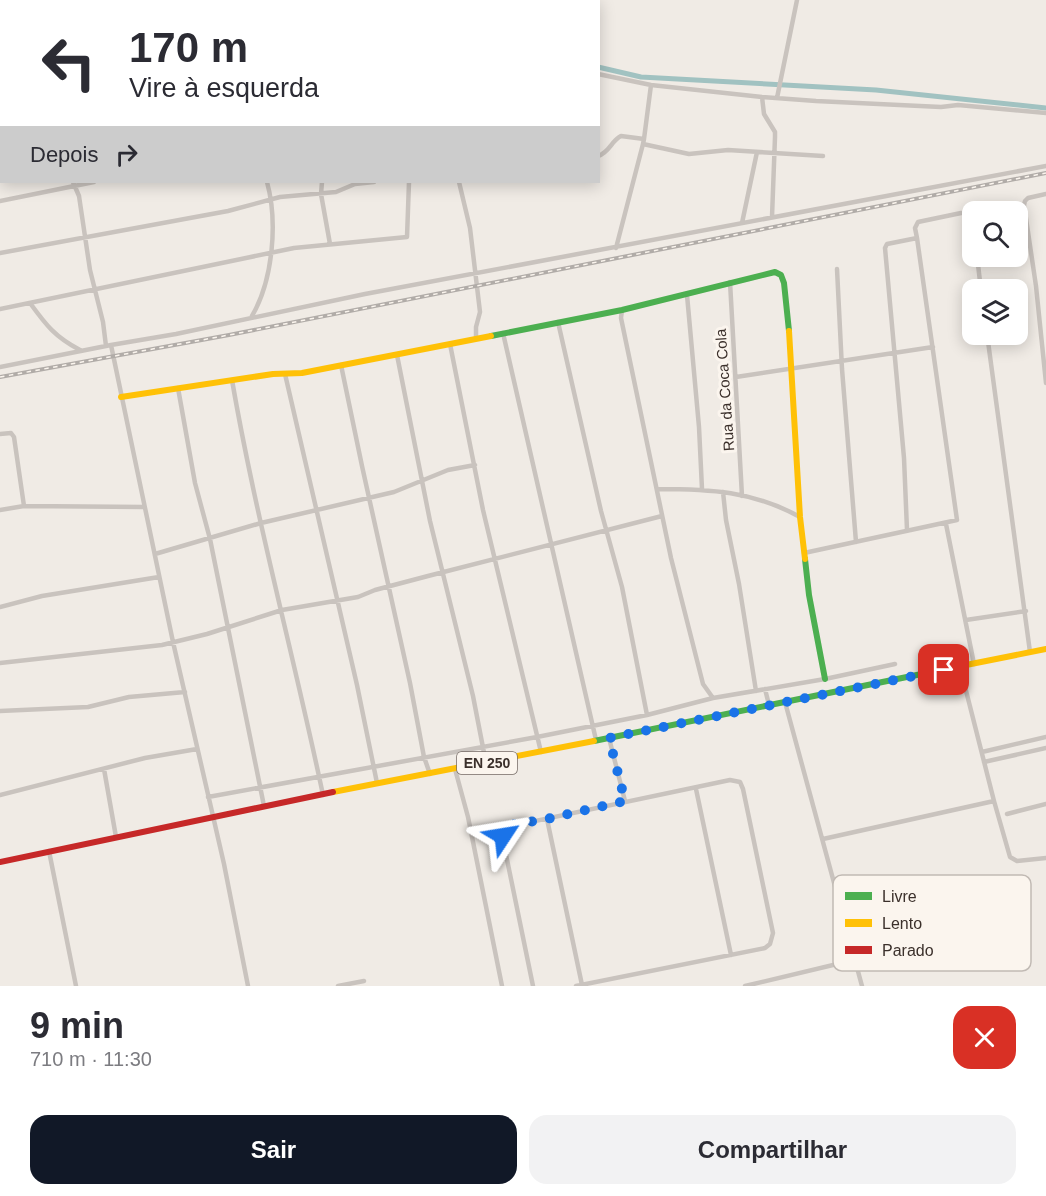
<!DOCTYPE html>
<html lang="pt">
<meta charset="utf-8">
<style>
:root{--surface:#fff;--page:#f2f2f3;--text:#2b2b33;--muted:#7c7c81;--accent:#111827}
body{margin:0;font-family:Helvetica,sans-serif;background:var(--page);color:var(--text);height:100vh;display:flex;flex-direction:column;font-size:22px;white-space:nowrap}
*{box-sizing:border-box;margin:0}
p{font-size:20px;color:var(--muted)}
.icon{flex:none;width:33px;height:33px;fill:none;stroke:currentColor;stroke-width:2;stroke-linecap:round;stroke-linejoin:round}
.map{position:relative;height:986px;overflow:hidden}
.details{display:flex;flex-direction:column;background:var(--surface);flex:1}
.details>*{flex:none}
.banner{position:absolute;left:0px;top:0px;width:600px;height:183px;box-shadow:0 3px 15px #0003;background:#fff;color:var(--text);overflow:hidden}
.tools{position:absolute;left:962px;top:201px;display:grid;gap:12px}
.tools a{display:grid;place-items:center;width:66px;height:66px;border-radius:12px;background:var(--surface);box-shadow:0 3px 15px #0003;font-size:30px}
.pin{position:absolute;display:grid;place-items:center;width:51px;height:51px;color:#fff;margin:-26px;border-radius:12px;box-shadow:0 3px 9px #0006}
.me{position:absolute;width:66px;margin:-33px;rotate:57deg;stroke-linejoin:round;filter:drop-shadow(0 0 4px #0008)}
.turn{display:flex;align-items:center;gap:21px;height:126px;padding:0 30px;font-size:27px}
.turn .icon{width:78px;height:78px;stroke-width:2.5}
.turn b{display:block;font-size:42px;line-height:51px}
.then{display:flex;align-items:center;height:57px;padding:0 30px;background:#0003;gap:12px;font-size:22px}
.round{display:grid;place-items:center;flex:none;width:63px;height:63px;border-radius:18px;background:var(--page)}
.head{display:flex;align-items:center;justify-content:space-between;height:102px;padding:0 30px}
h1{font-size:36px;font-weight:700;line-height:45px}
.cta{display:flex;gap:12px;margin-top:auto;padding:12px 30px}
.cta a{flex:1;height:69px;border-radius:18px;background:var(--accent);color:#fff;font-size:24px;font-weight:700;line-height:69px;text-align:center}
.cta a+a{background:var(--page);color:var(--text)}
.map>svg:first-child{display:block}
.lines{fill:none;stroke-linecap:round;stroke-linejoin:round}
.canal{stroke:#a1c2c1;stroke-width:5}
.street{stroke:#c9c3be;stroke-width:4.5}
.fast{stroke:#4caf50;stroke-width:6}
.slow{stroke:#ffc107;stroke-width:6}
.jam{stroke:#c62828;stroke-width:6}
.rail-casing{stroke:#b1aca8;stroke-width:4}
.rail{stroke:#fbf5ee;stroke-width:1.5;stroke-dasharray:4.5;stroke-linecap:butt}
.route{stroke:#1a73e8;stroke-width:10;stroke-dasharray:0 18}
.labels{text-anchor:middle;stroke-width:6;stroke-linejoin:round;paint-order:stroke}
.shield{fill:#fbf5ee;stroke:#756b66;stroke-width:1.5}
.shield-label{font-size:14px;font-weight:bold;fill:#3b302b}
.street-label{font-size:15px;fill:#3b302b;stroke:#fbf5ee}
.key{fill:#fbf5ee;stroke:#c1bab4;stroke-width:1.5}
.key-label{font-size:16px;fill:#3b302b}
</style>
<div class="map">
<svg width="1046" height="986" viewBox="0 0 1046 986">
<rect width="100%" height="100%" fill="#f0ebe5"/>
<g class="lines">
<path class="canal" d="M351 0 354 2
M598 67 641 77 876 90 1046 108"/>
<path class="street" d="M30 0V2
M336 0 338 2
M428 0 429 2
M197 2 211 0
M230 2V0
M578 2 579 0
M0 38H2
M598 74 651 85 762 97 816 101 941 107 958 105 1046 113
M0 92H2
M762 97 764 114 775 132V137L772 217
M777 98 797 0
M644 139 651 85
M0 144H2
M598 156C610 152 611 141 621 136L644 139 643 144 689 154 728 150 823 156
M73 182 79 196 90 270 103 322 106 346
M322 182 321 194 330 244
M459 182 470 228 480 312 476 327V339
M1046 194 1028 198 1025 201 1024 205 1036 286 1046 383
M0 201 94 182
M742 223 757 152
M616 248 643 144
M0 253 228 211 280 197 336 192 355 184 374 182
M977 256 981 290
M837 269 842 369 856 542
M730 282 742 496
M687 295 699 427 702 489
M30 303C46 325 55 337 80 350
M0 309 294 248 407 237 409 182
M622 310 621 318 671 558 703 684 713 698
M252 316C273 280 278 222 267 182
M558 322 601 511 622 587 647 715
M503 333 596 740
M987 334 1030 652
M450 344 483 510 541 752
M111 345 176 334 365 294 1046 166
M397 355 430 521 473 696 486 763
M341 365 362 466 410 683 424 757 430 774
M0 367 111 345 173 642 224 864 248 986
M285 374 357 685 377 783
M736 377 933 347
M232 380C256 519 294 657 323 795
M178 388 195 483 210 539 264 806
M0 434 11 433 14 437 24 506
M657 489C710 489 753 491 800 517
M723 492 726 520 739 584 756 691
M0 510 24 506 144 507
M946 524 974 664
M907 530 904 458 885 248 887 244 917 238 915 228 918 222 961 213H968L972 216
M804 553 957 520 917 238
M155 554 261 523 394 492 448 470 475 465
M0 607 42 596 159 577
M966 620 1026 611
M0 663 162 645 207 634 282 610 358 597 375 590 428 576 662 516
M765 689 769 705
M785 702 862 986
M0 711 88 707 129 697 185 692
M609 738 625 801
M982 752 1046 737
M984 762 1046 748
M104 769 116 837
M455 769 468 817 502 986
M696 789 731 955
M0 795 145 758 197 749
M208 797 537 737 647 715 713 698 825 679 895 664
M994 801 1010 857 1017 861 1046 858
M1007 814 1046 804
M547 819 582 985
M823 839 994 801 960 667
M49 851 76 986
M338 986 364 981
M533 986 504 845 503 836 507 827 730 780 740 782 743 789 773 933 770 944 765 948 576 986
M745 986 854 960"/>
<path class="fast" d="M491 336 622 310 775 272 781 275 784 283 789 331
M805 559 809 595 825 679
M594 741 946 669"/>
<path class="slow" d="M789 331 800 517 805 559
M121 397 273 374 302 373 491 336
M946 669 1046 649
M333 792 594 741"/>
<path class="jam" d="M0 862 333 792"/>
<g class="rail-casing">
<path id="rail" d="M0 377 229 335 1046 173"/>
</g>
<use href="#rail" class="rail"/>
</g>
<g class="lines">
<path class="route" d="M503 836 505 829 510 825 547 819 625 801 609 738 944 670"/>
</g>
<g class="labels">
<rect class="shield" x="457" y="752" width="60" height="22" rx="4.5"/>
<g class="shield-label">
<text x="487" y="768">EN 250</text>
</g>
<g class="street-label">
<text transform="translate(725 390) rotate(-94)" y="5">Rua da Coca Cola</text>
</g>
</g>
<rect x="833" y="875" width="198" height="96" rx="9" class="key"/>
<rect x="845" y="892" width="27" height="8" fill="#4caf50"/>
<rect x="845" y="919" width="27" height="8" fill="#ffc107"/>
<rect x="845" y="946" width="27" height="8" fill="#c62828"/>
<g class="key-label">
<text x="882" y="902">Livre</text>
<text x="882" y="929">Lento</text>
<text x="882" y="956">Parado</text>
</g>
</svg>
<div class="tools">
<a><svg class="icon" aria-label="search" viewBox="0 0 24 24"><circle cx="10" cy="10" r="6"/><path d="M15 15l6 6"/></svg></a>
<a><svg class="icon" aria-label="layers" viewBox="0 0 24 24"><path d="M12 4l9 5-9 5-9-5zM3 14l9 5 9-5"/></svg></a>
</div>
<div class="pin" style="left:944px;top:670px;background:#d93025"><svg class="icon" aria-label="arrive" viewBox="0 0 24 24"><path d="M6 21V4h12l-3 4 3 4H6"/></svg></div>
<svg class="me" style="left:503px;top:836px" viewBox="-20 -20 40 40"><path d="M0-17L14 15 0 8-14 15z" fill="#1a73e8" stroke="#fff" stroke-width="4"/></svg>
<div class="banner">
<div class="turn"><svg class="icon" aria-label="left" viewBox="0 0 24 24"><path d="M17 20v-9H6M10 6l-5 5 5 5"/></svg><div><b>170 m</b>Vire à esquerda</div></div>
<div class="then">Depois<svg class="icon" aria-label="right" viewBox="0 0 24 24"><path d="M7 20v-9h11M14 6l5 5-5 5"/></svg></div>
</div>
</div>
<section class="details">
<div class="head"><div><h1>9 min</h1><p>710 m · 11:30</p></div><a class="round" style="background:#d93025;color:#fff"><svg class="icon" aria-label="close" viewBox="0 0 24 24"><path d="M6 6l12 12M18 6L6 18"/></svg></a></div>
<div class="cta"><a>Sair</a><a>Compartilhar</a></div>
</section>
